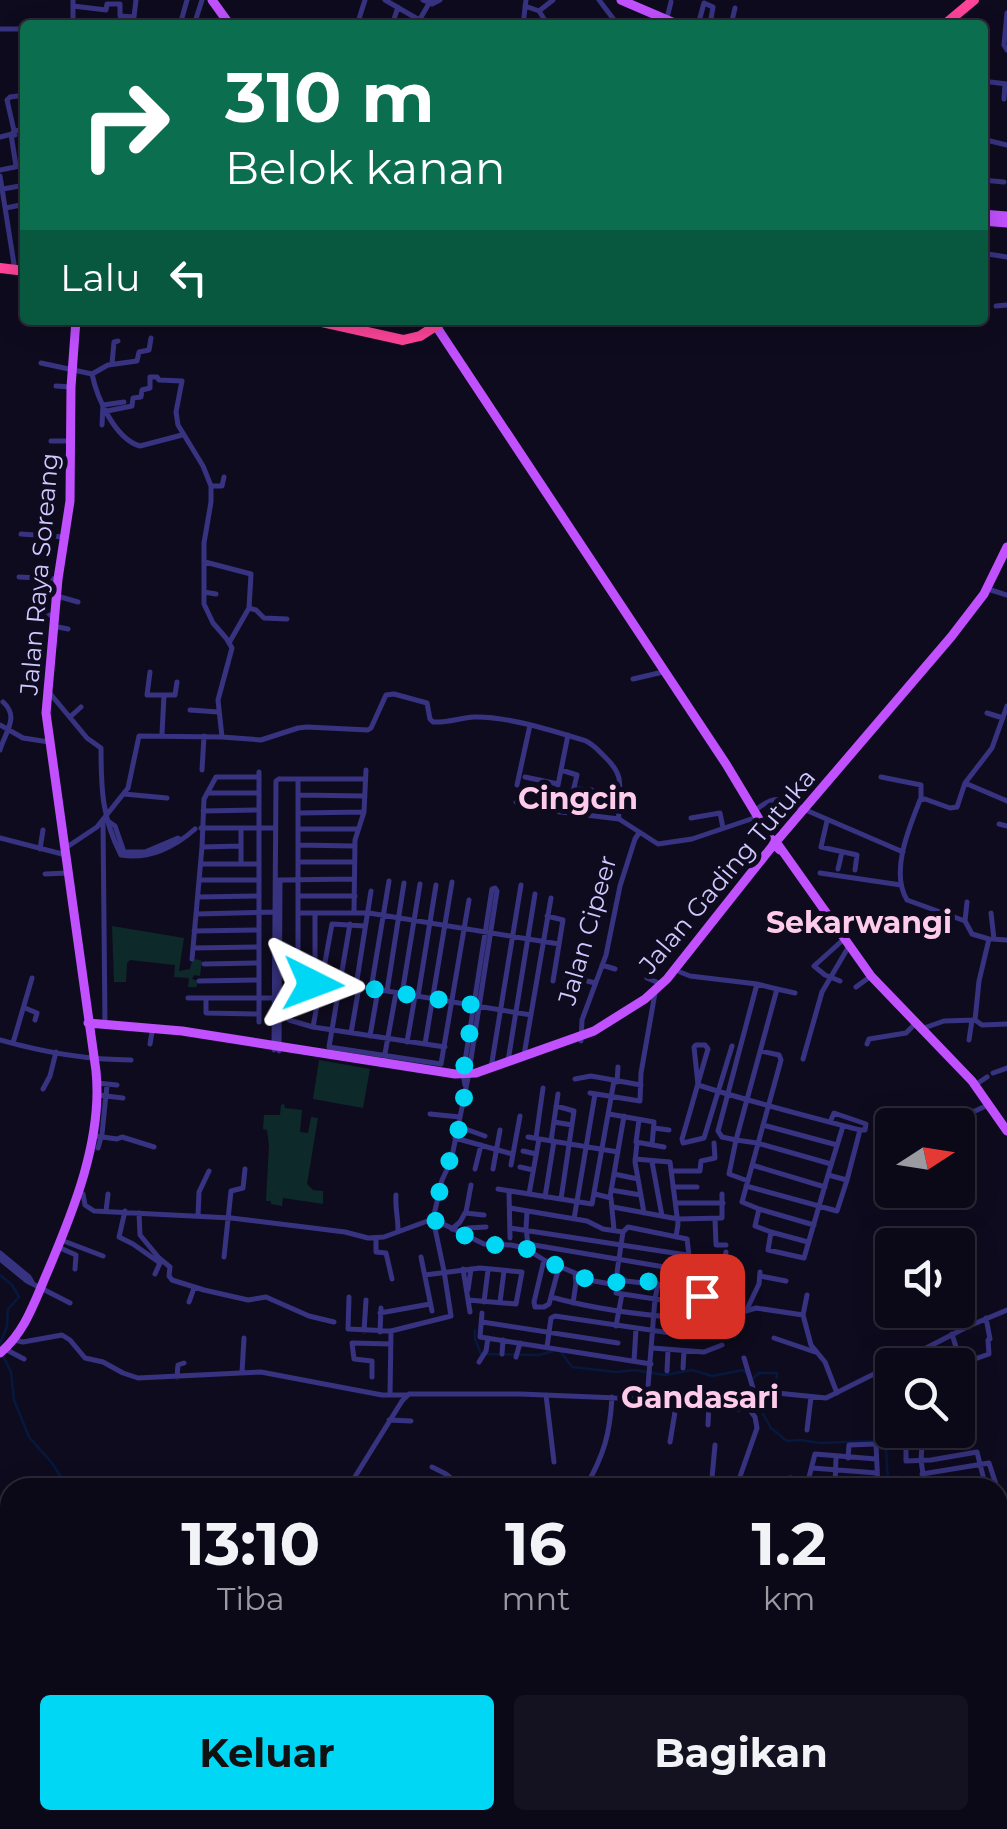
<!DOCTYPE html>
<html lang="id">
<style>
:root{--surface:#0b0817;--page:#141120;--text:#f1f3f6;--muted:#9a9aa1;--line:#2b2936;--accent:#00d7f4}
body{margin:0;font-family:Montserrat,sans-serif;background:var(--page);color:var(--text);height:100vh;display:flex;flex-direction:column;font-size:38px;white-space:nowrap}
*{box-sizing:border-box;margin:0}
p{font-size:32px;color:var(--muted)}
.icon{flex:none;width:55px;height:55px;fill:none;stroke:currentColor;stroke-width:2;stroke-linecap:round;stroke-linejoin:round}
.map{position:relative;flex:1;overflow:hidden}
.drawer{position:absolute;left:0px;top:1478px;width:1008px;height:352px;display:flex;flex-direction:column;background:var(--surface);border-radius:30px 30px 0 0;box-shadow:0 5px 25px #0003,0 0 0 2px var(--line)}
.drawer>*{flex:none}
.top-card{position:absolute;left:20px;top:20px;width:968px;height:305px;border-radius:10px;box-shadow:0 5px 25px #0003,0 0 0 2px var(--line);background:#0b6e4f;color:#fff;overflow:hidden}
.needle{width:65px;rotate:78deg}
.buttons{position:absolute;left:875px;top:1108px;display:grid;gap:20px}
.buttons a{display:grid;place-items:center;width:100px;height:100px;border-radius:10px;background:var(--surface);box-shadow:0 5px 25px #0003,0 0 0 2px var(--line);font-size:50px}
.pin{position:absolute;display:grid;place-items:center;width:85px;height:85px;color:#fff;margin:-42px;border-radius:20px;box-shadow:0 5px 15px #0006}
.me{position:absolute;width:110px;margin:-55px;rotate:93deg;stroke-linejoin:round;filter:drop-shadow(0 0 8px #0008)}
.turn{display:flex;align-items:center;gap:35px;height:210px;padding:0 40px;font-size:45px}
.turn .icon{width:130px;height:130px;stroke-width:2.5}
.turn b{display:block;font-size:70px;line-height:85px}
.then{display:flex;align-items:center;height:95px;padding:0 40px;background:#0003;gap:20px;font-size:38px}
.eta{display:flex;justify-content:space-evenly;align-items:center;height:170px;text-align:center}
.eta b{font-size:60px;font-weight:700;line-height:70px}
.cta{display:flex;gap:20px;margin-top:auto;padding:20px 40px}
.cta a{flex:1;height:115px;border-radius:10px;background:var(--accent);color:#111;font-size:40px;font-weight:700;line-height:115px;text-align:center}
.cta a+a{background:var(--page);color:var(--text)}
.map>svg:first-child{display:block}
.green{fill:#0e2929}
.lines{fill:none;stroke-linecap:round;stroke-linejoin:round}
.stream{stroke:#06193d;stroke-width:2.5}
.river{stroke:#06193d;stroke-width:6}
.minor{stroke:#373381;stroke-width:5}
.major{stroke:#c150ff;stroke-width:9}
.highway{stroke:#ff449a;stroke-width:10}
.route{stroke:#00d7f4;stroke-width:18;stroke-dasharray:0 32.4}
.labels{text-anchor:middle;stroke-width:10;stroke-linejoin:round;paint-order:stroke}
.street-label{font-size:25px;fill:#d0c9ff;stroke:#0f0b1f}
.quarter-label{font-size:30px;font-weight:bold;fill:#ffcbeb;stroke:#0f0b1f}
</style>
<div class="map">
<svg width="1007" height="1829" viewBox="0 0 1007 1829">
<rect width="100%" height="100%" fill="#0f0b1f"/>
<path class="green" d="M112 926 184 938 179 971 190 969 192 961 196 959 202 961 200 976 194 975 192 979 199 981 196 987H188L189 978 174 977 175 965 130 960 127 963 126 982H114Z
M319 1060 370 1069 363 1108 313 1099Z
M284 1104 285 1108 302 1110 300 1132 308 1133 311 1117 318 1118 307 1184 313 1190 323 1191V1204L283 1198 282 1206 271 1204V1201H266L269 1145 267 1130 263 1129 264 1115H280L281 1105Z"/>
<g class="lines">
<path class="stream" d="M0 1275 12 1285 19 1297 8 1309 7 1326 0 1344
M475 1330V1339L481 1354 539 1355 553 1351
M561 1352 572 1367 616 1372 635 1370 665 1375 692 1370 712 1376 743 1370 745 1372
M3 1356 11 1372 14 1400 29 1437 52 1463 68 1488
M753 1378 759 1373H777L774 1401 762 1412 771 1428 787 1441 800 1440 820 1443 872 1441
M879 1444 886 1450 888 1481
M998 1806 1007 1814"/>
<path class="river" d="M888 1481 896 1478 902 1488
M998 1555 1003 1561 1007 1562"/>
<path class="minor" d="M73 0V25
M385 0 428 25
M423 0 432 4 440 0
M599 0 618 25
M73 6 106 10 107 4H120V16L134 17
M525 6 539 11 553 0
M539 11 548 25
M1007 13 1004 45 1007 50
M667 18 671 2
M420 19 431 0
M133 25 136 0
M180 25 187 0
M194 25 202 0
M357 25 365 0
M392 25 398 7
M523 25 526 0
M698 25 704 3 713 7 710 25
M731 25 735 8
M843 25H844
M0 29H25
M982 81 1007 84
M1004 99 1005 84
M11 134 16 166
M12 134 14 131 25 129
M15 135 7 100 10 97 25 95
M0 137 12 134
M982 139 1007 145
M0 170 25 165
M0 176 14 264
M982 180 1004 182
M3 189 25 185
M982 193 985 199 982 210
M6 208 25 204
M982 253 1007 257
M996 306 1007 305
M41 363 92 374C97 398 115 439 140 446L182 435
M112 364 114 342 118 341
M92 374 108 365 137 361 139 352 149 350 151 338
M56 386 71 387
M102 425 103 405 124 402
M51 441H71
M47 457H68
M211 486H222L224 477
M21 534 65 537
M205 562 251 574 249 608
M19 577 58 579
M991 590 1007 595
M204 592 216 594
M57 596 78 602
M32 615H54
M53 626 68 629
M229 643 249 608 256 610 264 618 287 619
M150 672 147 695H164
M633 679 663 672
M48 691 87 738 101 748C101 789 102 818 121 855 148 860 175 847 195 829
M190 710 218 712
M987 713 1003 718
M70 717 81 707
M0 725 23 738 49 742
M162 734 164 695H175L177 682
M222 737 261 740 298 728 307 727 368 730 371 728 386 695 394 694 427 703 430 719 433 722C447 723 460 718 474 717 507 716 554 731 586 741 594 745 598 750 605 757 629 780 616 790 619 819L658 844 692 839 757 817
M0 750C5 732 20 717 3 702
M202 770 204 736
M561 770 577 775 571 800 558 798 556 795 568 735
M259 772V1022
M525 777 558 784
M881 777 921 785V799
M279 779H365
M298 780V984H313L315 979 531 1015
M965 783 1007 801
M517 785 530 725
M575 789 592 790
M207 793H259
M124 794 167 798
M298 795 365 796
M516 802 545 810 619 819
M757 809C776 794 782 799 804 809
M203 811 259 810
M808 811 903 852
M298 813 364 812 366 770
M691 818 720 813 723 828
M105 819 115 826 124 852H145L178 838
M827 821 821 847 857 855 855 870
M103 822 105 1024
M999 824 1007 826
M201 828H275
M241 828V864
M298 829H358
M0 838 66 855
M298 845 354 846
M67 847 97 827 128 788 139 736 222 737 218 700 232 648 226 638 213 623 204 604V543L211 502V486L203 466 178 425 176 412 182 381 159 380 157 377H150V388L142 390 141 397 133 398 132 406 107 411
M202 847 241 846
M40 849 43 830
M742 859 757 862
M298 862H354
M202 864H259
M838 869 842 852
M820 873 901 885
M45 874 68 873
M199 880H259
M279 880 353 879
M298 896H355
M198 897 259 896
M354 912 355 840 364 812
M298 913H369L559 944
M315 913V979
M991 913 994 939
M196 914 278 912
M547 916 563 920 553 981
M834 920C847 911 866 919 878 928
M965 921 967 902
M194 931 259 930
M992 939 1007 940
M193 948 259 947
M192 959 202 847 204 799 216 777H259
M204 964 259 963
M602 965 615 969
M680 972 690 976 757 984 777 989 736 1140 722 1137 718 1131 757 984
M564 975 595 983
M647 978 661 984
M199 981 259 980
M840 981 825 975 814 966 844 939
M356 986 371 891
M856 987 871 976
M371 989 389 881
M777 989 795 993
M387 991 404 883
M402 994 420 884
M418 996 436 885
M188 998H276L317 1005
M206 998V1013L259 1014
M25 1008 37 1013 35 1020
M289 1020 313 1027 445 1047
M975 1020 982 1025 1007 1024
M313 1027 332 924 365 926
M921 1029 944 1021 975 1020 979 981 989 939 972 934 965 921 907 900C890 872 909 828 920 800L925 799 950 808 957 807 965 783 992 748 1007 706
M351 1033 359 987
M370 1036 378 990
M0 1040C42 1052 87 1060 131 1060
M969 1040 972 1020
M581 1041 582 1020 606 955 620 886 635 839 639 833
M407 1042 415 996
M13 1043 32 978
M150 1044 152 1032
M425 1044 452 882
M867 1044 869 1039 906 1033 915 1024
M732 1046 704 1138 683 1143 682 1139C691 1109 699 1079 708 1049L705 1045H696L694 1047 698 1085C751 1102 806 1116 860 1130H865L866 1124 834 1113 830 1122
M329 1047 441 1064 469 900
M329 1047 350 924
M274 1050 276 781 279 779
M279 1051 280 882
M761 1051 779 1055 781 1060 742 1202 759 1209 755 1226 771 1232 768 1250 804 1258 828 1175
M524 1055 551 898
M384 1059 396 993
M803 1059 822 992 849 946
M508 1061 535 894
M491 1068 521 885
M993 1073 1007 1068
M575 1079 591 1076 641 1085
M617 1082 618 1067
M97 1083 117 1085
M975 1085 987 1077
M43 1089 50 1076 56 1052
M590 1093 640 1101 641 1073 655 993
M98 1095 123 1098
M556 1106 574 1111 561 1199
M959 1113 975 1111 988 1105
M430 1114 460 1117
M609 1114 654 1122 652 1145
M639 1120 636 1142 664 1147
M554 1122 572 1125
M763 1125 837 1145
M457 1126 485 1136
M843 1126 828 1175 847 1180 860 1130
M654 1128 669 1130
M95 1136 117 1139 122 1137 154 1147
M528 1137 618 1152
M455 1138 512 1154
M536 1138 543 1088
M551 1141 558 1094
M637 1143 635 1162 644 1213
M98 1148 102 1134 107 1085
M523 1151 536 1154
M635 1159 670 1162 678 1224 676 1237
M652 1162 662 1216
M511 1165 520 1116
M752 1165 825 1187
M520 1167 533 1170
M475 1169 481 1145
M493 1169 500 1130
M671 1171H700L701 1161 715 1158 714 1143
M614 1174 638 1179
M748 1181 729 1174 736 1140 757 1143 831 1164
M746 1186 837 1211 847 1180
M673 1187H697
M498 1189 592 1204 614 1081
M611 1190 641 1195
M509 1191 510 1238
M79 1192 83 1194 85 1205 94 1211 231 1218 345 1232 368 1238 384 1237 433 1219 484 1244 511 1245 525 1248 544 1260 594 1281 611 1284 626 1281 686 1288 736 1314 756 1308 803 1315 811 1345 825 1362 837 1393
M529 1194 539 1139
M595 1194 611 1198 614 1230
M396 1195C395 1208 398 1217 398 1230
M545 1197 554 1141
M610 1197 624 1116
M676 1203H723
M613 1207 678 1219 722 1218V1194
M510 1208 587 1221 603 1229 623 1232 628 1227 687 1239 690 1263 686 1288
M759 1209 814 1225
M106 1211 108 1194
M125 1211 119 1237 133 1244 160 1263 155 1274
M527 1211 526 1229 528 1244 688 1271
M466 1212 471 1185
M139 1213 140 1235 159 1258 170 1267 169 1276 172 1280 204 1290 248 1300 266 1297 309 1316 334 1322
M198 1216 199 1192 209 1171
M574 1219 595 1094
M715 1219 716 1245H726
M510 1228 687 1255
M452 1229 460 1222 465 1213 484 1215
M623 1232 617 1272 618 1276 625 1280
M771 1232 808 1242
M462 1233 468 1228 486 1227
M376 1238V1252L386 1253 392 1279
M61 1240 103 1256
M58 1247 76 1255 75 1269
M0 1253 29 1277 32 1282
M224 1257 231 1191 243 1188 245 1169
M421 1257 432 1311
M0 1259 27 1281 70 1303
M544 1260 534 1302 535 1307H544L549 1304 559 1267
M463 1269 470 1312
M425 1275 480 1268 522 1272 516 1304 468 1300
M760 1276 786 1281
M468 1290 471 1269
M616 1293 675 1302
M349 1297 348 1329 391 1331 390 1395
M551 1297C594 1309 640 1315 685 1318
M189 1302 194 1288
M484 1302 488 1270
M500 1302 504 1271
M573 1303 576 1283 575 1273
M717 1305 726 1252
M746 1311 759 1284 760 1272
M701 1312 702 1296
M380 1313 430 1304
M482 1313 480 1337 651 1364
M803 1315 807 1295
M482 1322 618 1343
M616 1326 622 1294
M364 1331 366 1300
M391 1331 451 1316 444 1271 433 1219 442 1180 451 1161 468 1078 497 891 495 888 492 889 463 1074 465 1085
M380 1332 381 1308
M952 1334 959 1357
M774 1338 815 1352
M14 1340 23 1342 62 1335 70 1340 85 1358 103 1362 123 1373 138 1378 261 1372 382 1395H406
M547 1347 551 1318 555 1316 691 1336
M652 1348 704 1352 722 1345
M927 1348 931 1365
M5 1349 24 1359
M502 1354 503 1340
M516 1357 520 1343
M744 1358 755 1395
M972 1360 989 1354 988 1340 990 1339 986 1318
M634 1361 636 1329
M479 1362 486 1351 488 1338
M893 1365 969 1326 1007 1310
M683 1368 684 1351
M667 1371 668 1350
M242 1372 244 1338
M177 1377 178 1365 184 1363
M372 1377V1361L354 1359 352 1343 391 1344
M958 1392 959 1393
M546 1395 554 1462
M647 1399 655 1299 658 1284
M715 1402 726 1409H749L755 1417 757 1428 736 1488
M389 1420 411 1421
M708 1425 709 1403
M807 1430 811 1397
M891 1430H892
M923 1430 921 1460 925 1488
M670 1442 677 1400
M906 1448V1461L931 1460 977 1452 986 1488
M848 1458 849 1445 876 1444 878 1488
M432 1467 446 1474 458 1484 469 1488
M812 1468 877 1473
M922 1474 989 1463 1004 1509 1003 1529 1007 1534
M712 1478 715 1445
M790 1478 835 1486 878 1487
M808 1481 815 1454 876 1459
M835 1485 836 1458
M348 1488 402 1401 409 1394H520L715 1402H737L767 1392 826 1398 892 1365
M369 1488V1481H394
M494 1488V1485
M560 1488 587 1482
M585 1488C604 1455 610 1434 612 1397
M710 1488 712 1478 738 1482
M1007 1541V1549
M0 1576 10 1578
M998 1660 1007 1666
M0 1665 10 1661
M802 1829 804 1820
M819 1829 821 1820
M832 1829 833 1820
M846 1829 847 1820"/>
<path class="major" d="M212 0 230 25
M621 0 679 25
M982 214 1007 216
M982 221 1007 223
M432 320 726 764 774 844 780 850
M779 846 871 976 972 1081 1007 1131
M88 1023 182 1031 455 1074 476 1073 594 1031 645 999 667 979 774 844 951 637 984 594 1007 547
M0 1353C25 1332 34 1303 47 1273 73 1212 103 1139 96 1071L46 713 58 579 70 501 71 387 76 320"/>
<path class="highway" d="M944 25 974 0
M0 268 25 271
M313 320 403 340 420 336 445 320"/>
</g>
<g class="lines">
<path class="route" d="M313 984 315 980 474 1005 463 1074C471 1116 441 1177 432 1219 448 1227 465 1236 481 1243 495 1248 512 1241 527 1249 550 1262 577 1279 604 1283 612 1284 619 1281 627 1281 648 1279 683 1286 702 1296"/>
</g>
<g class="labels">
<g class="street-label">
<text transform="translate(39 574) rotate(-85)" y="9">Jalan Raya Soreang</text>
<text transform="translate(727 871) rotate(-50)" y="9">Jalan Gading Tutuka</text>
<text transform="translate(587 930) rotate(-74)" y="9">Jalan Cipeer</text>
</g>
<g class="quarter-label">
<text x="578" y="809">Cingcin</text>
<text x="859" y="933">Sekarwangi</text>
<text x="700" y="1408">Gandasari</text>
</g>
</g>
</svg>
<div class="buttons">
<a><svg class="needle" viewBox="-14 -14 28 28"><path d="M0-13l5 13h-10z" fill="#e53935"/><path d="M0 13l5-13h-10z" fill="#9a9aa1"/></svg></a>
<a><svg class="icon" aria-label="sound" viewBox="0 0 24 24"><path d="M4 9h4l5-4v14l-5-4H4zM17 9q2 3 0 6"/></svg></a>
<a><svg class="icon" aria-label="search" viewBox="0 0 24 24"><circle cx="10" cy="10" r="6"/><path d="M15 15l6 6"/></svg></a>
</div>
<div class="pin" style="left:702px;top:1296px;background:#d93025"><svg class="icon" aria-label="arrive" viewBox="0 0 24 24"><path d="M6 21V4h12l-3 4 3 4H6"/></svg></div>
<svg class="me" style="left:313px;top:984px" viewBox="-20 -20 40 40"><path d="M0-17L14 15 0 8-14 15z" fill="#00d7f4" stroke="#fff" stroke-width="4"/></svg>
<div class="top-card">
<div class="turn"><svg class="icon" aria-label="right" viewBox="0 0 24 24"><path d="M7 20v-9h11M14 6l5 5-5 5"/></svg><div><b>310 m</b>Belok kanan</div></div>
<div class="then">Lalu<svg class="icon" aria-label="left" viewBox="0 0 24 24"><path d="M17 20v-9H6M10 6l-5 5 5 5"/></svg></div>
</div>
<section class="drawer">
<div class="eta">
<div><b>13:10</b><p>Tiba</p></div>
<div><b>16</b><p>mnt</p></div>
<div><b>1.2</b><p>km</p></div>
</div>
<div class="cta"><a>Keluar</a><a>Bagikan</a></div>
</section>
</div>
